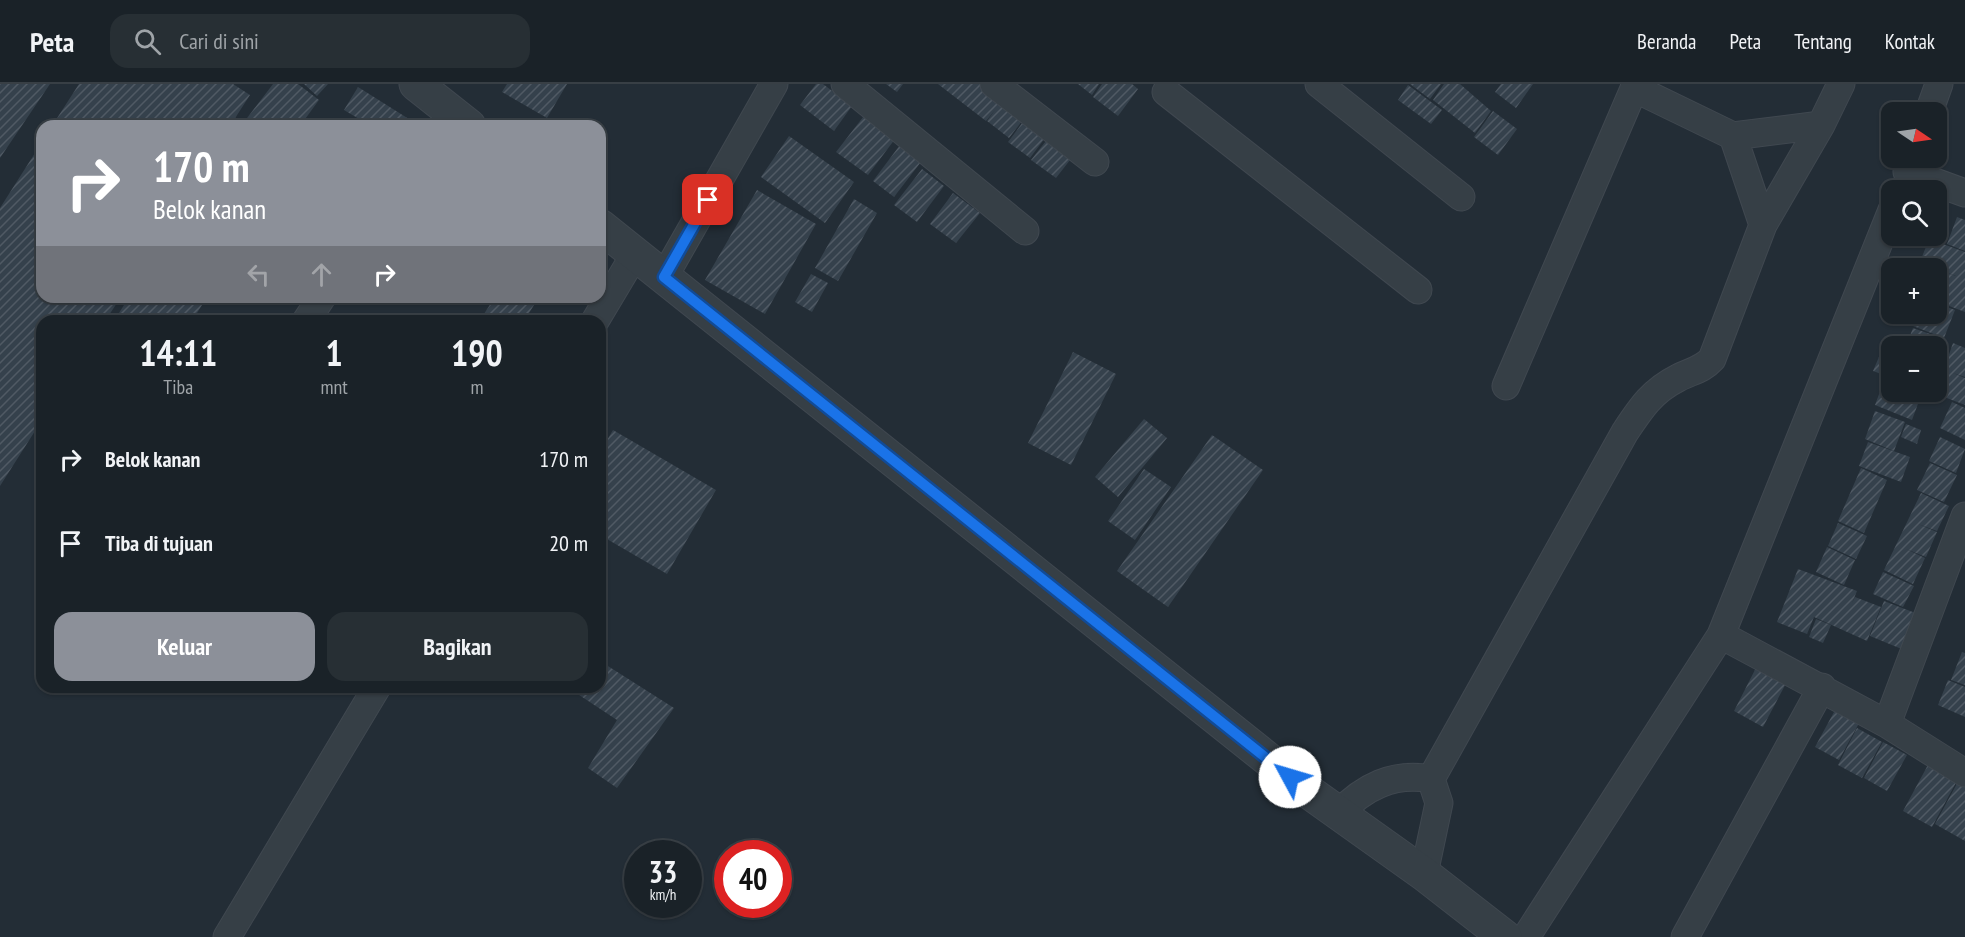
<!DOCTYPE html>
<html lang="id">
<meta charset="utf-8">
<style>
:root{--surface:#1a2228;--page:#272f34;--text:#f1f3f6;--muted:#9fa4a8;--line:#383f45;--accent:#8c9099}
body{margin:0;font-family:"PT Sans Narrow",sans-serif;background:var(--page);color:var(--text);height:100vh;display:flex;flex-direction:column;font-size:22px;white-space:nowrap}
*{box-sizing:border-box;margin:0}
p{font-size:20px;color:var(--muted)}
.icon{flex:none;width:33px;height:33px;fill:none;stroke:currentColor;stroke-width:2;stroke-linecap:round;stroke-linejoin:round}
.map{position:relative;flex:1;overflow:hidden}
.details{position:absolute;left:36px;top:231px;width:570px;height:378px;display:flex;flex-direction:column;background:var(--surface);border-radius:18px;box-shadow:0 2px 4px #0004,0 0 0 2px var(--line)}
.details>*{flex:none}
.top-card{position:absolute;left:36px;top:36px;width:570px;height:183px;border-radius:18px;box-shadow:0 2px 4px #0004,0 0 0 2px var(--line);background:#8c9099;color:#fff;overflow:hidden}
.needle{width:39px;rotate:103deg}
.buttons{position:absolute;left:1881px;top:18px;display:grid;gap:12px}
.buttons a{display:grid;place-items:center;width:66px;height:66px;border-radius:12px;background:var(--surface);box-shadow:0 2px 4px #0004,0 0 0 2px var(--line);font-size:30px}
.speed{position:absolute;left:624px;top:756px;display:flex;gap:12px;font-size:30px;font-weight:700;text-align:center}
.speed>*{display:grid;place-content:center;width:78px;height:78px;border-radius:50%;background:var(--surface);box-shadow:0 2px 4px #0004,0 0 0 2px var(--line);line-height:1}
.speed small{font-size:15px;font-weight:400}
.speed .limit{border:9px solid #d22;background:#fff;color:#111}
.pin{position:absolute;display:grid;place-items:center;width:51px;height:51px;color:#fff;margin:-26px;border-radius:12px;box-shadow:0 3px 9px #0006}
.me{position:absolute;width:66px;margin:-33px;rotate:309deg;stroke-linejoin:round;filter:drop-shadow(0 0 4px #0008)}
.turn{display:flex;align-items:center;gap:21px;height:126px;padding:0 18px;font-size:27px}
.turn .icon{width:78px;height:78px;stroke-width:2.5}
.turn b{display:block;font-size:42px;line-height:51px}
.lanes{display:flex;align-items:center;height:57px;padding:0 18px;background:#0003;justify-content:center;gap:30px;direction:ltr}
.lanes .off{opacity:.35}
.eta{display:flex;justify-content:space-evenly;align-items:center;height:102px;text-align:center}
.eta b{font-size:36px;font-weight:600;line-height:42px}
.action{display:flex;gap:12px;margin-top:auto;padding:12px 18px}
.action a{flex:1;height:69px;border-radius:18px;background:var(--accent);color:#fff;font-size:24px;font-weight:600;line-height:69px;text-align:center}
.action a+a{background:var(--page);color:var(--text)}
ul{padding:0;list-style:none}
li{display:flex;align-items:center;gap:18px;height:84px;padding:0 18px}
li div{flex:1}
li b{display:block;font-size:22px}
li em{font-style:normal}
header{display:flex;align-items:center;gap:36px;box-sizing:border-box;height:84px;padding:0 30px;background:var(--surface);border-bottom:2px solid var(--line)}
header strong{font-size:28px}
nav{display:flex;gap:33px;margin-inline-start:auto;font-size:21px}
.search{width:420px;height:54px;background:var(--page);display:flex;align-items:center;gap:15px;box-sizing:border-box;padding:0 21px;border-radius:18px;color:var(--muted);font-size:22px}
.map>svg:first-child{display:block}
.building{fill:url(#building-hatch)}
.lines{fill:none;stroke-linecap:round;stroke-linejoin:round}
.minor-casing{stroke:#404850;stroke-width:29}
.tertiary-casing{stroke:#404850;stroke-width:35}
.minor{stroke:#363f46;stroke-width:27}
.tertiary{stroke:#363f46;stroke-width:33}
.route-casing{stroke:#114b97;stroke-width:15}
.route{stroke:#1a73e8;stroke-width:10}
</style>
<header>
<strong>Peta</strong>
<div class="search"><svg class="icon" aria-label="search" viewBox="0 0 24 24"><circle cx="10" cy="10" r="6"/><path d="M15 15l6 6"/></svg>Cari di sini</div>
<nav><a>Beranda</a><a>Peta</a><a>Tentang</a><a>Kontak</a></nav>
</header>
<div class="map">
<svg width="1965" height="853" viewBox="0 0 1965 853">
<defs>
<pattern id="building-hatch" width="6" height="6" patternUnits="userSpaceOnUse" patternTransform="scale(1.5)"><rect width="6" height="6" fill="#35414c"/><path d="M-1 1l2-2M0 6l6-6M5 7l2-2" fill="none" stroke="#505a64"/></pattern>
</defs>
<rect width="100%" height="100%" fill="#232d36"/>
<path class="building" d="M0 0H50L0 74Z
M79 0H233L250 11 230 42H52Z
M273 0H298L319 16 300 42H241Z
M304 0H328L317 12Z
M507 0H567L547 34 502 8Z
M816 0H823L852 22 834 47 800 21Z
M886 0H903L897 8Z
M938 0H992L1029 28 1009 54 987 37 995 26 986 37Z
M1078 0H1099L1092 11Z
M1102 0H1132L1138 5 1118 32 1093 13Z
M1410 0H1441L1430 15Z
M1444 0H1460L1491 27 1475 49 1433 16Z
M1501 0H1533L1516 24 1495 8Z
M1408 1 1442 26 1431 40 1398 16Z
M358 3 420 42H371L344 26Z
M1493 27 1517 45 1498 71 1474 53Z
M867 28 898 51 868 91 836 68Z
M1029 30 1051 46 1030 74 1008 58Z
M1053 48 1077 67 1056 94 1031 76Z
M789 52 854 98 825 139 761 93Z
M903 57 924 74 894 113 873 97Z
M42 58V213H121L105 237H42V336L0 402V124Z
M922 85 944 102 917 138 894 121Z
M757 106 816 140 765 230 705 196Z
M953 109 980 129 956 159 930 140Z
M854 115 877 129 838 197 815 184Z
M1957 133 1965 136V167L1947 160Z
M1929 155 1965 168V228L1936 217 1938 186 1956 192 1920 178Z
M811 190 828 199 812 228 795 218Z
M129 213H207L192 237H114Z
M444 213H461L456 221Z
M495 213H539L524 237H482L480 236Z
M1936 219 1955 226 1944 254 1913 242 1918 230H1936Z
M1913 244 1944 255 1937 273 1936 262H1906Z
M1953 259 1965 264V293L1953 289 1965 294V321L1939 311 1949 287 1944 285Z
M1884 261 1892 264V294L1873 287Z
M1073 268 1116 290 1071 381 1028 359Z
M1885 294 1892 296V308L1922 309 1912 336 1875 321Z
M1952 318 1965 324V356L1940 344Z
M1875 327 1905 338 1894 367 1865 355Z
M1144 335 1167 354 1118 413 1095 393Z
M1906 340 1921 346 1917 360 1901 353Z
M613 346 716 406 667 490 600 451V368Z
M1212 351 1263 386 1168 523 1117 487Z
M1940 353 1965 365 1956 389 1929 377Z
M1868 358 1910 373 1901 398 1859 382Z
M1930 379 1957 391 1944 418 1917 406Z
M1861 384 1887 396 1864 449 1838 437Z
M1144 385 1171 403 1135 456 1108 437Z
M1921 409 1949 422 1937 447 1918 440 1937 448 1926 473 1906 465 1925 474 1913 500 1884 486Z
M1838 439 1867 452 1856 475 1828 462Z
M1827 463 1855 476 1844 501 1816 488Z
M1798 485 1857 507 1852 519 1855 513 1881 523 1867 557 1814 533 1807 550 1777 538Z
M1883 488 1914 502 1903 523 1873 510Z
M1884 517 1918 530 1904 566 1870 552Z
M1816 535 1831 541 1823 559 1809 553Z
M1962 568 1965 569V601L1951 596Z
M1761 574 1791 590 1763 643 1734 627Z
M600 577 674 624 617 704 588 684 617 636 567 603H600Z
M1948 596 1965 603V633L1938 621Z
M1840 617 1864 630 1839 676 1815 663Z
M1857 644 1882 658 1862 694 1838 681Z
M1883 658 1907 671 1887 707 1864 694Z
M1929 679 1958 695 1932 743 1903 727Z
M1960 694 1965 697V757L1935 740Z"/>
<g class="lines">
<g class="minor-casing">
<path id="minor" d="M845 0 1025 147
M994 0 1095 78
M1319 0 1461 113
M1634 4 1733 52
M1166 8 1418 206
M1929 28 1939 0
M1907 88 1965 109
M1763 141 1733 52 1821 41
M664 193 774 0
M306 237 322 213
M595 237 635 170
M1506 302 1636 0
M1721 551 1887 640 1965 689
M1887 640 1965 432
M1431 695 1625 348C1641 324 1652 307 1678 294 1691 287 1702 286 1712 275L1763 141 1821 41 1841 0
M1338 730C1364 703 1393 688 1431 695L1439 719 1424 790
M227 853 377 603
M1526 853 1721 551 1892 126
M1685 853 1822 603"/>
</g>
<g class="tertiary-casing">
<path id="tertiary" d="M416 0 469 42
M600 142 1309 708 1424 790 1505 853"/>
</g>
<use href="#minor" class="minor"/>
<use href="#tertiary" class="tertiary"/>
</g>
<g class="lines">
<g class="route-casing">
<path id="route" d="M708 116 664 193 1290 693"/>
</g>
<use href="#route" class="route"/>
</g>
</svg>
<div class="buttons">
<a><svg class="needle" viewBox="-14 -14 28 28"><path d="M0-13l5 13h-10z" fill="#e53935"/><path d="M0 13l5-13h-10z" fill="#9fa4a8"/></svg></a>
<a><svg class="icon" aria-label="search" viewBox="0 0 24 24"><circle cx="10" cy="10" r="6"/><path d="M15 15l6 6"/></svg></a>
<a>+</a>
<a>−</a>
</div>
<div class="speed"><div>33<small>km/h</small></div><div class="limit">40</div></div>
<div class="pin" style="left:708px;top:116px;background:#d93025"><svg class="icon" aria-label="arrive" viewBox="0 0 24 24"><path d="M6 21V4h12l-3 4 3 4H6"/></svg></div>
<svg class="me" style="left:1290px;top:693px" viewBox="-20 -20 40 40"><circle r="19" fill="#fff"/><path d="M0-13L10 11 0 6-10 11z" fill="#1a73e8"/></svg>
<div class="top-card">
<div class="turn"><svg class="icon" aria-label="right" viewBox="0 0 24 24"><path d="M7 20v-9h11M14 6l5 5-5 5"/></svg><div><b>170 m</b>Belok kanan</div></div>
<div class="lanes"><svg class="icon off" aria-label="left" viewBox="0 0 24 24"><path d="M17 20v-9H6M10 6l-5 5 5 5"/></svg><svg class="icon off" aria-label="ahead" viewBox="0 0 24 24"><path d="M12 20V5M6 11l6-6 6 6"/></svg><svg class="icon" aria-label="right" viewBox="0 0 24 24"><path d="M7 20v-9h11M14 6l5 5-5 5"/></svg></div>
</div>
<section class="details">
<div class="eta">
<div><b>14:11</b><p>Tiba</p></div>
<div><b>1</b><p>mnt</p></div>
<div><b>190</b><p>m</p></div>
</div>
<ul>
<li><svg class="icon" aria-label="right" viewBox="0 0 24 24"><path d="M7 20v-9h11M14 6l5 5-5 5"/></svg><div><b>Belok kanan</b></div><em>170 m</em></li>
<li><svg class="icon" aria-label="arrive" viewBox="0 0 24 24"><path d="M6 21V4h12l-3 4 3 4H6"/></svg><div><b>Tiba di tujuan</b></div><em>20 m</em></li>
</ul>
<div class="action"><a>Keluar</a><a>Bagikan</a></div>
</section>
</div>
